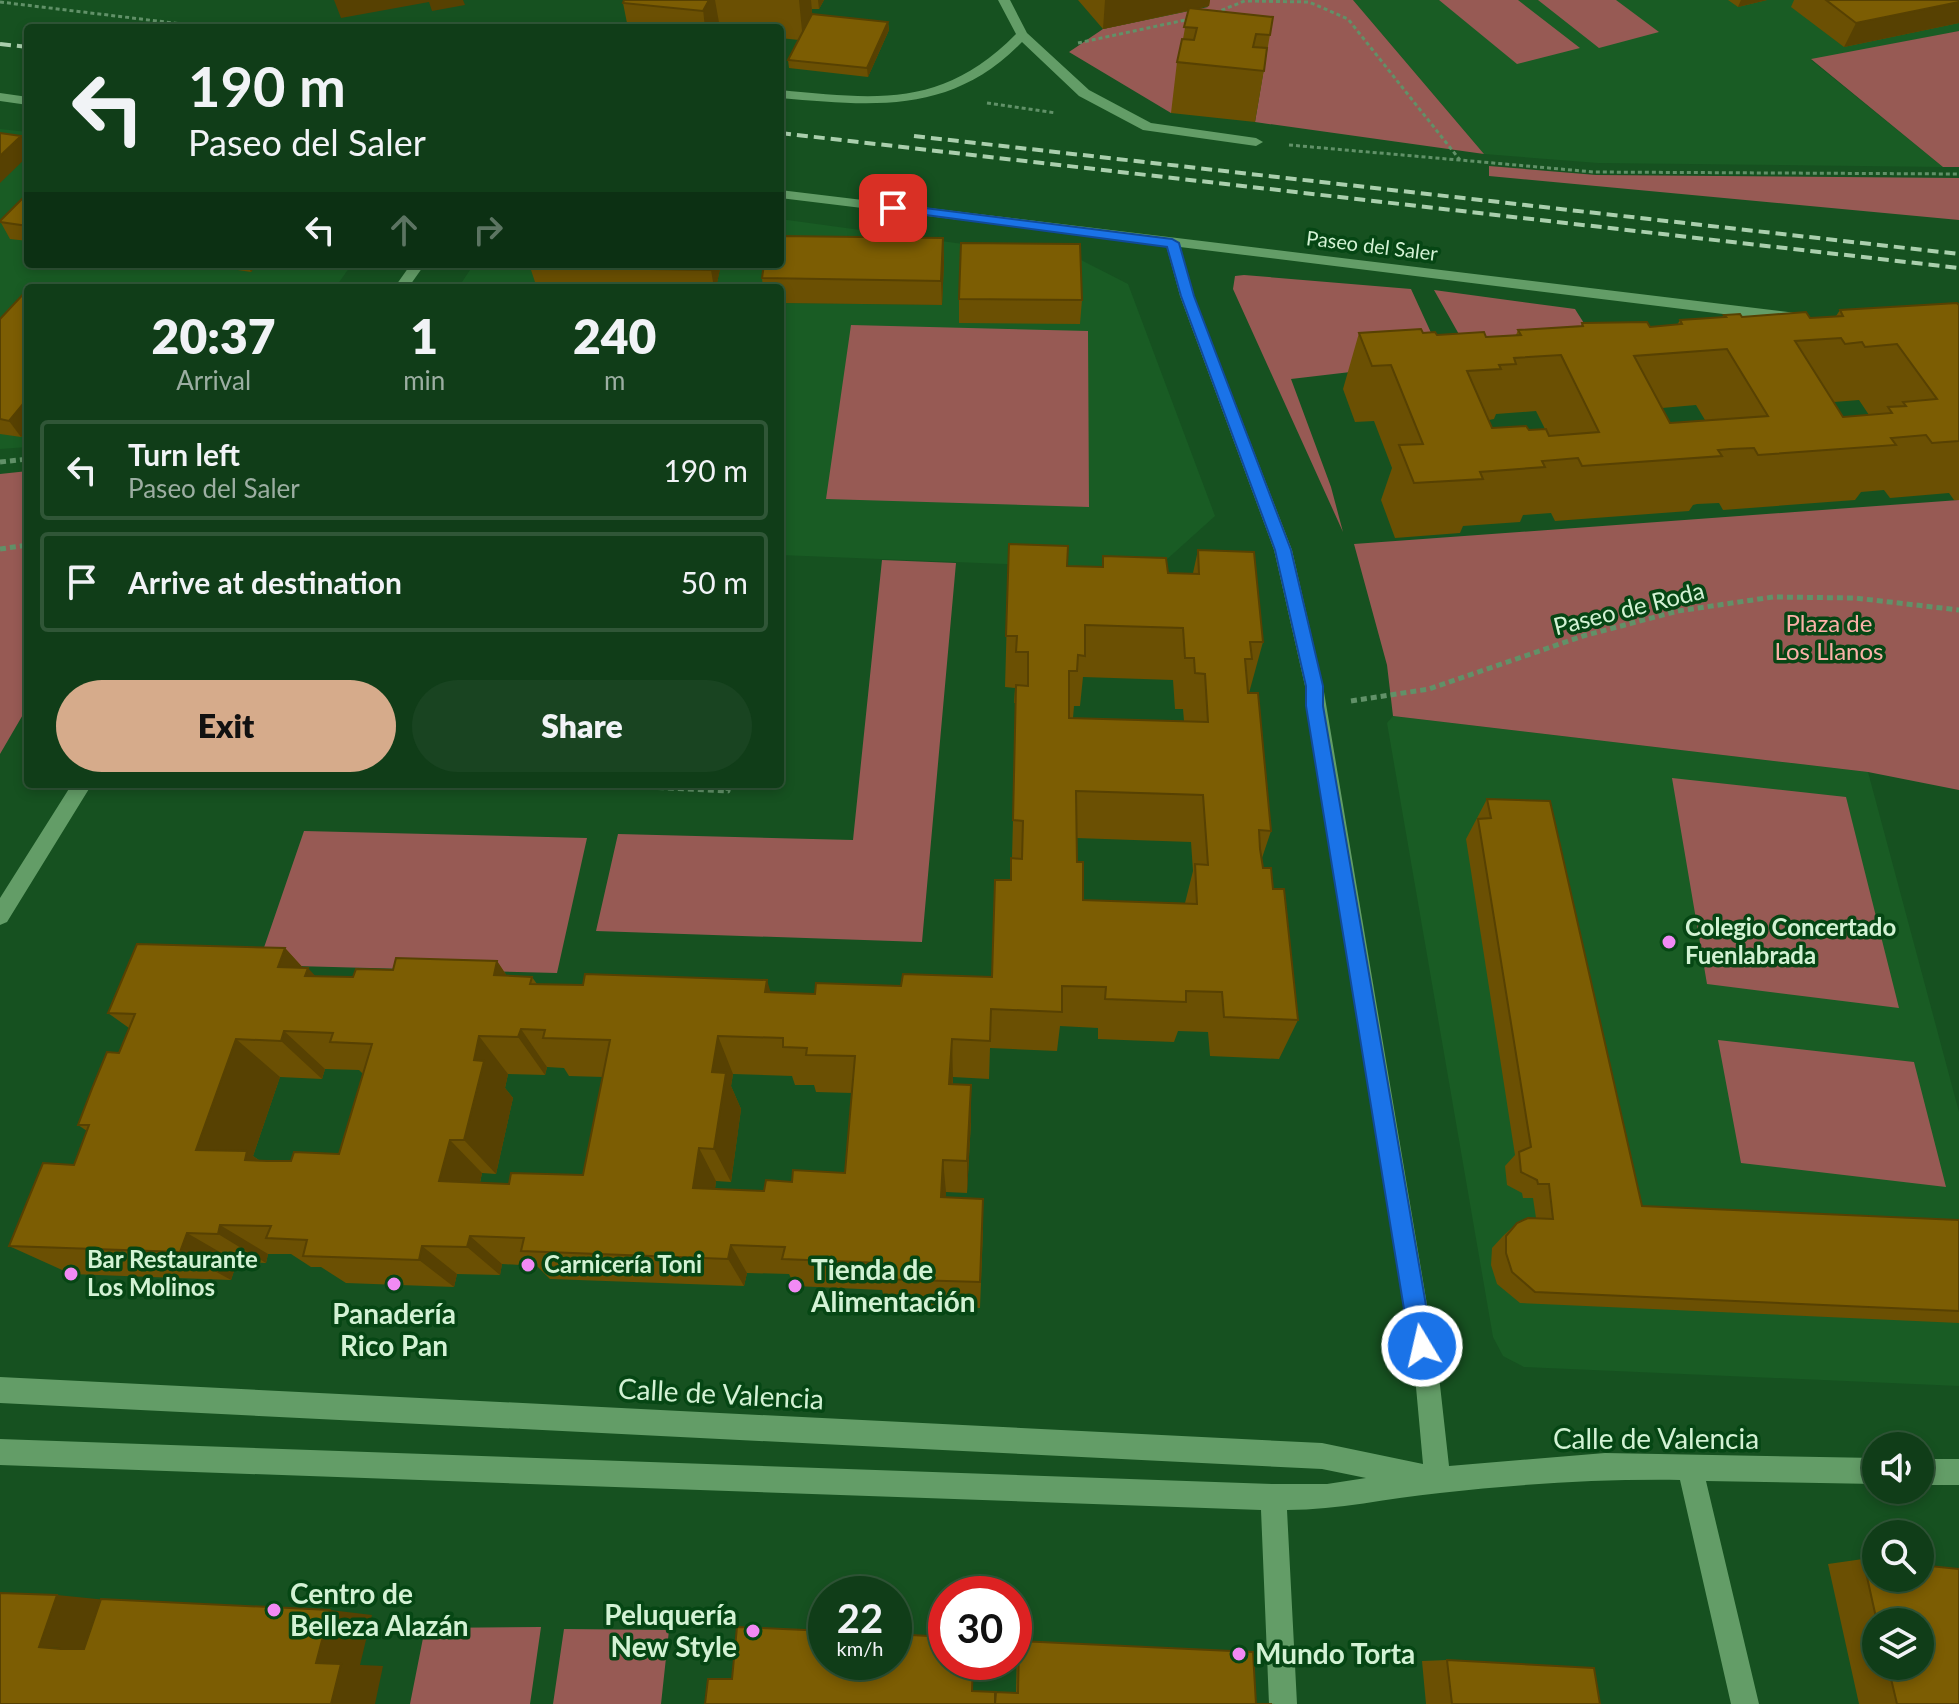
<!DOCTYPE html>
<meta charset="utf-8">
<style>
:root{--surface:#103d18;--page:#194421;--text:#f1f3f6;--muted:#9caea2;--line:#305637;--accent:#d6ab8b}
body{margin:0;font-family:Lato,sans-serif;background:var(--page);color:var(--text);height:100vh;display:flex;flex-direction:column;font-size:30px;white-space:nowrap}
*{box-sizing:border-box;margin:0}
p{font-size:26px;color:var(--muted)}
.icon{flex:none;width:44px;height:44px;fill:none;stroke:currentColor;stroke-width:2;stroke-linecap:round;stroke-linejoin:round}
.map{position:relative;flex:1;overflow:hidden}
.drawer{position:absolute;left:24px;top:284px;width:760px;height:504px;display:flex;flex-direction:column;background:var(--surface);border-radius:8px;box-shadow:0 4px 12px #0003,0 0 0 2px var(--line)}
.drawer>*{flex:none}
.banner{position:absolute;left:24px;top:24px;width:760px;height:244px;border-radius:8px;box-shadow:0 4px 12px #0003,0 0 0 2px var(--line);background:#103d18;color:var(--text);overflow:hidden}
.tools{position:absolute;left:1862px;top:1432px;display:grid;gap:16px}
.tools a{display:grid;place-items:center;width:72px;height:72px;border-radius:50%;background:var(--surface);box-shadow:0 4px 12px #0003,0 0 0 2px var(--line);font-size:40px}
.speed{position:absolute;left:808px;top:1576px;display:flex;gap:16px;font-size:40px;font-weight:700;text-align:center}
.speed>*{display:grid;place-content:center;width:104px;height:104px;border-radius:50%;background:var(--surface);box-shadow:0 4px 12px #0003,0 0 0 2px var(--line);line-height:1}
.speed small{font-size:20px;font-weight:400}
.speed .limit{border:12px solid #d22;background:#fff;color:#111}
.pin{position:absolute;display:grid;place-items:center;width:68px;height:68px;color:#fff;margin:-34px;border-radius:16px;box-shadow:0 4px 12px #0006}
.me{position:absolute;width:88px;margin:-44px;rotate:351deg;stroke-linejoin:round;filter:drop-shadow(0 0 6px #0008)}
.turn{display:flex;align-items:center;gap:28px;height:168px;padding:0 32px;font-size:36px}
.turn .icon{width:104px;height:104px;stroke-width:2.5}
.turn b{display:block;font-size:56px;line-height:68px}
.lanes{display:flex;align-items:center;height:76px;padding:0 32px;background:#0003;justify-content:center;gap:40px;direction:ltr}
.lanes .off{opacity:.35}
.eta{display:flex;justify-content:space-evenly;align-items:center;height:136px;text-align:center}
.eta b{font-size:48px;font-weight:800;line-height:56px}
.primary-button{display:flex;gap:16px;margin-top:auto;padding:16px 32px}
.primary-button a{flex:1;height:92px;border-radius:48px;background:var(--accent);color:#111;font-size:32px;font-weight:800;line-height:92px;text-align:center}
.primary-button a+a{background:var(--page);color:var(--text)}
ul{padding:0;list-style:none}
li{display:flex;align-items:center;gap:24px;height:100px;margin:0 16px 12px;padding:0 16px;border:4px solid var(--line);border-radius:8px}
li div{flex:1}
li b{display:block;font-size:30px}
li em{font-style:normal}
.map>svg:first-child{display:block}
.built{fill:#195c24}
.green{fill:#975a54}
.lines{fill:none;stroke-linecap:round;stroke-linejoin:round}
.path-far1{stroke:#619168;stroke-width:3;stroke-dasharray:4 3;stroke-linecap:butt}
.path{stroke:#619168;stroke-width:5;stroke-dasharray:6 4;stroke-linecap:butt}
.minor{fill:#639d67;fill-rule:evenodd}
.rail{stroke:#aacfad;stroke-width:4;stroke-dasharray:11 6;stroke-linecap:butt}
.wall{fill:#6b5003;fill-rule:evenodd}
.shaded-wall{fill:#574102}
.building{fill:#7c5d03;stroke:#574102;stroke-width:2;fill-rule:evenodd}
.route{fill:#1a73e8;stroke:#114b97;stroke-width:2}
.poi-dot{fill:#f18af4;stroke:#064614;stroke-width:3}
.labels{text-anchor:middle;stroke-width:7;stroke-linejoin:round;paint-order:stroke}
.far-street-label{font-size:20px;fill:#d3f2d4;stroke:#064614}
.street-label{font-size:24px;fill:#d3f2d4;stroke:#064614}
.park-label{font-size:24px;fill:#fbb1a9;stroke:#064614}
.poi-label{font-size:24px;font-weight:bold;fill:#d3f2d4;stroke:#064614;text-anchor:start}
.near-poi-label{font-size:28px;font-weight:bold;fill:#d3f2d4;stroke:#064614;text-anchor:start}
.near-street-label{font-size:28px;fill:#d3f2d4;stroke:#064614}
</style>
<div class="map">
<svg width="1959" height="1704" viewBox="0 0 1959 1704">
<rect width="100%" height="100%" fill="#165120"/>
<path class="built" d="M1353 0H1956L1959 2V31L1811 60 1943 167 1598 163 1484 154Z
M0 129 28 132V264H352L335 288H28V447L0 449Z
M780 219 1081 260 1128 284 1215 516 1155 570 780 555V303L941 305 944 263 780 261Z
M474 264H546L539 288H458Z
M721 264H772L768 288H716Z
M1393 716 1868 772 1959 1112V1386L1524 1367 1503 1356 1493 1337 1387 723Z"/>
<path class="green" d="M1203 0H1353L1484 154 1255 122 1264 68 1171 113 1069 52 1103 29 1208 7Z
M1439 0H1518L1580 48 1517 64Z
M1538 0H1616L1659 32 1599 48Z
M1959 31V167H1943L1811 59Z
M1489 166 1596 175 1959 178V220L1489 176Z
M1244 275 1411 289 1444 361 1291 379 1331 487 1343 532 1233 289 1235 276Z
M1434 290 1575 309 1599 347 1474 361Z
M851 325 1088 331 1089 507 826 499Z
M28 471V706L0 754V474Z
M1959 500V790L1868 772 1393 716 1387 665 1354 544Z
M882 560 956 563 922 942 596 931 618 834 853 840Z
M1672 778 1846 797 1899 1008 1707 984Z
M304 831 587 838 557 973 258 965Z
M1718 1040 1914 1062 1946 1187 1741 1163Z
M541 1627 530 1704H410L425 1628Z
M564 1629 669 1630 661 1704H553Z"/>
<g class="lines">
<path class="path-far1" d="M1248 1 1309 2 1348 19 1460 160 1594 172 1959 174
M0 2 215 28
M1215 13 1247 0
M1078 43 1190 19
M987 103 1056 113
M1289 145 1459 160"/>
<path class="path" d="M0 462 28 459
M0 549 28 545
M1351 701 1429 689 1583 636 1678 611 1773 597 1855 598 1959 610
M588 784 728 791 729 784"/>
<path class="minor" d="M998 0H1010L1027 33 1089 90 1151 123 1256 138 1263 142 1256 146 1143 130 1079 96 1022 42C951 115 874 106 780 98V90C876 99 942 109 1016 34Z
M0 93 28 97V105L0 101Z
M780 190 1796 313 1804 318 1796 323 1180 247 1194 296 1292 550 1323 686 1439 1376 1449 1466 1605 1453 1876 1458V1484L1706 1481 1759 1704H1731L1680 1480C1599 1479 1520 1484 1440 1493 1388 1498 1339 1510 1287 1510L1297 1704H1269L1261 1510 0 1465V1439L1273 1484H1327L1366 1478 1322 1469 0 1403V1377L1322 1443 1423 1464 1415 1376 1305 686 1274 550 1180 296 1166 245 780 198Z
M411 264H425L408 288H394Z
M72 784H92L7 922 0 925V898Z
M1920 1459H1959V1485H1920Z"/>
<path class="rail" d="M0 44 28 47
M780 133 1959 268
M914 136 1959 254"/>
</g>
<path class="wall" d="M624 0H824L819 9H812V14L888 22 889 30 868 77 789 68 788 60 799 40 780 38V28H628L623 3Z
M1078 0H1210L1209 6 1196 9 1273 17 1255 122 1171 113 1177 62 1183 39 1188 11 1103 29Z
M1728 0H1767L1738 7Z
M1794 0H1959V23L1844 47 1791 7Z
M28 193V241L10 239 0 221Z
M943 238 944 263 942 305 780 303V288H763L762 278Z
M197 264H257L251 272Z
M531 264H721L716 288H537L530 267Z
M28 289V429L21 437 0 434V319Z
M959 299 1082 300 1080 324 959 323Z
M1959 305V500H1954L1949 493 1890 498 1884 490 1861 492 1855 500 1723 510 1719 503 1697 504 1693 505 1689 511 1555 521 1551 513 1523 515 1520 522 1463 526 1460 533 1395 538 1381 500 1392 468 1374 421 1355 422 1343 389 1359 333H1423L1437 335 1486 337 1516 335 1518 330 1581 326 1582 323 1650 327 1677 325 1680 320 1722 317 1724 315 1742 317 1810 318 1836 316 1840 310ZM1859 400 1869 415 1843 417 1834 402ZM1696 405 1705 420 1670 423 1662 408ZM1536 411 1545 429 1529 430 1492 428 1489 420 1494 419 1496 414Z
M1009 544 1067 566 1102 567 1103 556 1168 573H1193L1198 550 1263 642 1249 693 1271 831 1262 858 1263 868 1273 889 1298 1020 1279 1059 1210 1056 1208 1032 1178 1031 1174 1042 1098 1039V1028L1060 1026 1057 1051 990 1048 989 1079 953 1077V1084L971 1121 967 1193 946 1192 945 1198 983 1230 980 1308 886 1305 882 1290 795 1286 789 1274 747 1273 744 1286 550 1279 537 1266 502 1264 500 1275 457 1274 454 1287 346 1283 321 1267H311L291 1254H268L266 1263 237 1262 231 1280 71 1274 9 1246 74 1165 87 1131 78 1125 119 1053 129 1028 108 1013 285 948 303 968 315 976 353 977 393 970 497 961 507 976 532 977 537 984 815 994 992 977 1010 880 1012 858 1016 703H1014L1015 688 1005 687ZM1083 677 1173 680 1175 709H1183L1184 721 1073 718 1074 706H1080ZM1076 838 1191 842 1193 871 1185 903 1083 900 1077 862ZM547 1067 564 1068 569 1076 603 1077 583 1175 509 1184 480 1183 482 1173 496 1174 513 1098 505 1088 508 1074 545 1075ZM325 1069 359 1070 363 1074 339 1154 291 1161 259 1160 253 1156 280 1077 322 1079ZM733 1074 792 1076 795 1085H814L816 1092 852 1093 845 1173 792 1182 764 1191 715 1189 716 1181 731 1182 741 1109 731 1086Z
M1487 799 1642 1206 1959 1220V1323L1520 1303 1497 1284 1491 1265 1492 1248 1503 1236 1517 1223 1536 1218 1533 1198H1523L1522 1193 1507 1185 1505 1166 1515 1155 1466 839Z
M1863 1559 1876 1561V1578H1920V1565L1959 1569V1704H1859L1828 1564ZM1876 1622H1920V1666H1876Z
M737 1627 826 1631V1662H894V1634L946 1637V1662H973L972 1691 1016 1693 1017 1643 1019 1641 1253 1652 1256 1703 1276 1704H705L708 1679H732Z
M1447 1660 1600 1704H1426L1422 1661Z"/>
<path class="shaded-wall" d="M334 0H463L465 5 432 11 429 2 341 18Z
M702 0H715L720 28H705Z
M799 0H811L813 22 803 41Z
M818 0H824L819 9Z
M1105 0H1210L1209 6 1103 29Z
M1741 0H1767L1738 7Z
M1959 2V23L1844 47 1856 23Z
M888 22 889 30 868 77 867 68Z
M21 136 28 148V156L0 183V156Z
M943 238 944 263 942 305 941 281Z
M247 264H257L251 272Z
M712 264H721L716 288H714L711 270Z
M28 398V429L21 437 9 421Z
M285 948 306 971 308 968 346 1009 278 967Z
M497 961 524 1002 494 975Z
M767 980 779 1020 765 992Z
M521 1029 547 1067 545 1075 518 1037Z
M284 1031 325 1069 322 1079 281 1041Z
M479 1036 508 1074 505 1088 513 1098 496 1174 464 1140 474 1060Z
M718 1036 733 1074 731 1086 741 1109 731 1182 714 1149 712 1072Z
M236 1039 280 1077 253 1156 292 1184 196 1150Z
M952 1039 953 1077 951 1120 949 1084Z
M971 1085V1121L967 1193V1161Z
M450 1140 482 1173 473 1213 439 1181Z
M699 1148 716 1181 711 1219 693 1188Z
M943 1160 946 1192 944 1228 941 1197Z
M220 1225 268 1254 266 1263 218 1234Z
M187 1233 237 1262 231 1280 180 1252Z
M470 1236 502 1264 500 1275 467 1247Z
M731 1245 747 1273 744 1286 728 1259Z
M422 1246 457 1274 454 1287 419 1260Z
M57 1595 117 1601 101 1650 39 1647Z
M330 1610 372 1615 360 1665 316 1663Z
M341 1664 383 1666 375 1704H331Z"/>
<path class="building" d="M624 0H709L703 11 623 3Z
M1826 0H1959V2L1856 23Z
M1189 8 1273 17 1270 35 1256 34 1253 47 1267 48 1264 71 1177 62 1182 39 1194 40 1197 28 1184 27Z
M812 14 888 22 867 68 788 60Z
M0 133 21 136 0 156Z
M28 193V226L0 222V221Z
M780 236 943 238 941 281 762 278 764 264H780Z
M961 243 1080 244 1082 300 959 299Z
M531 264H712L711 270 530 267Z
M28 289V398L9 421 0 419V319Z
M1957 303 1959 305V441L1932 443 1926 435 1891 438 1896 445 1758 455 1754 448 1730 449 1718 450 1722 456 1582 466 1578 458 1542 461 1545 467 1480 472 1483 479 1414 483 1399 445 1423 444 1391 365 1372 366 1359 333 1421 329 1423 333 1435 332 1437 335 1484 332 1486 337 1521 335 1518 330 1583 326 1582 323 1647 322 1650 327 1682 324 1680 320 1726 317 1724 315 1740 314 1742 317 1806 312 1810 318 1843 316 1840 310ZM1841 338 1845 344 1862 342 1865 347 1897 344 1937 399 1903 402 1906 406 1888 407 1892 413 1843 417 1795 341ZM1727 349 1768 416 1670 423 1634 356ZM1561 355 1599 432 1549 436 1546 429 1529 430 1526 426 1492 428 1467 371 1501 369 1499 365 1516 364 1514 358Z
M1009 544 1068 546 1067 566 1103 567V556L1166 558 1168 573 1199 574 1198 550 1254 552 1263 642H1250L1252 659H1245L1248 693H1258L1271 831 1259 830 1260 849 1263 868H1271L1273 889H1284L1298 1020 1224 1017 1222 992 1186 991V1002L1105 999 1106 987 1062 986V1012L991 1009 990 1041 952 1039 949 1084 971 1085 967 1161 943 1160 941 1197 983 1199 980 1282 879 1279 881 1263 782 1259 785 1247 731 1245 728 1259 521 1251 524 1238 470 1236 467 1247 422 1246 419 1260 303 1256 307 1240 266 1238 271 1226 220 1225 218 1234 187 1233 180 1252 9 1246 43 1163 74 1165 89 1125H78L93 1086 107 1052 119 1053 135 1014 108 1013 137 944 285 948 278 967 308 968 305 976 353 977 356 969 393 970 396 958 497 961 494 975 532 977 530 984 583 985 585 974 767 980 765 992 815 994 816 983 901 986 903 974 992 977 995 880H1011V858L1022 859 1023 821 1013 820 1016 685 1028 686V652H1016L1017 636H1006ZM1085 625 1183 628 1185 658H1194L1195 673 1205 674 1208 722 1069 718V671H1077L1078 655 1085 656ZM1076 791 1203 795 1208 865 1195 864 1197 904 1083 900V862H1077ZM521 1029 545 1030 543 1038 610 1040 583 1175 511 1173 509 1184 439 1181 450 1140H464L484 1061 474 1060 479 1036 518 1037ZM284 1031 333 1033 330 1042 372 1044 339 1154 294 1152 291 1161H268L245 1160 247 1151 196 1150 236 1039 281 1041ZM718 1036 783 1038V1047L807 1048 806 1055 855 1056 845 1173 793 1170 792 1182 766 1180 764 1191 693 1188 699 1148 714 1149 726 1073 712 1072Z
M1487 799 1550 801 1642 1206 1959 1220V1311L1535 1292 1512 1272 1506 1253V1236L1517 1223 1528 1218 1553 1219 1549 1184H1538L1537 1180 1521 1172 1519 1152 1531 1147 1478 819 1491 818Z
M1863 1559 1876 1561V1578H1920V1565L1959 1569V1704H1897L1888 1666H1920V1622H1877Z
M0 1593 57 1595 39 1647 61 1649H84L101 1599 330 1610 316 1663 341 1664 331 1704H0Z
M737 1627 826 1631V1662H894V1634L946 1637V1662H973L972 1691 996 1692 995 1704H705L708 1679H732Z
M1019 1641 1253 1652 1256 1704H1272H995V1692L1018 1693Z
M1447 1660 1594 1668 1600 1704H1452Z"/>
<path class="route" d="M893 204 1172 239 1179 243 1194 296 1291 550 1323 686V706L1433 1346 1430 1354 1422 1357 1414 1354 1410 1346 1306 706V686L1275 550 1181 296 1167 247 888 210 886 208Z"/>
<g class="poi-dot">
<circle cx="1669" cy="942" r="8"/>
<circle cx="528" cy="1265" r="8"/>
<circle cx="71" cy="1274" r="8"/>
<circle cx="394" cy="1284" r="8"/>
<circle cx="795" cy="1286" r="8"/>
<circle cx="274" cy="1610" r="8"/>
<circle cx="753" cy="1631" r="8"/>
<circle cx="1239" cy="1654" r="8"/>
</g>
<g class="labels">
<g class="far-street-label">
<text transform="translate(1372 246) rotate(7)" y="7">Paseo del Saler</text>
</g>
<g class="street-label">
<text transform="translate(1629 609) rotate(-14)" y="8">Paseo de Roda</text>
</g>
<g class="park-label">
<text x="1829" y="632">Plaza de<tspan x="1829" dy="28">Los Llanos</tspan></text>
</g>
<g class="poi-label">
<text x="1685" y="936">Colegio Concertado<tspan x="1685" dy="28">Fuenlabrada</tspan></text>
<text x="87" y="1268">Bar Restaurante<tspan x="87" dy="28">Los Molinos</tspan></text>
<text x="544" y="1273">Carnicería Toni</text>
</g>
<g class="near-poi-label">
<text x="811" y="1280">Tienda de<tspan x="811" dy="32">Alimentación</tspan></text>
<text x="394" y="1324" text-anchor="middle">Panadería<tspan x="394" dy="32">Rico Pan</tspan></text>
<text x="290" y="1604">Centro de<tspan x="290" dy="32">Belleza Alazán</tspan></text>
<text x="737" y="1625" text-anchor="end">Peluquería<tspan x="737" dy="32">New Style</tspan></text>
<text x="1255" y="1664">Mundo Torta</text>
</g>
<g class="near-street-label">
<text transform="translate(721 1394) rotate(3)" y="10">Calle de Valencia</text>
<text x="1656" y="1449">Calle de Valencia</text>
</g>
</g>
</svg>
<div class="tools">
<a><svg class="icon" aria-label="sound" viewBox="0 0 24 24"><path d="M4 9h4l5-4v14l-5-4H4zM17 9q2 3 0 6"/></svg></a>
<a><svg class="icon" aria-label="search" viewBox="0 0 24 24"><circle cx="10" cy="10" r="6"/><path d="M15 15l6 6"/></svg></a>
<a><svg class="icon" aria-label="layers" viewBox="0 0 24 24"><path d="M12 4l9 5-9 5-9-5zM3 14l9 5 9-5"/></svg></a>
</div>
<div class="speed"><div>22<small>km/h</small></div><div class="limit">30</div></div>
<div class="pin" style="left:893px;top:208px;background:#d93025"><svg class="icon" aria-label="arrive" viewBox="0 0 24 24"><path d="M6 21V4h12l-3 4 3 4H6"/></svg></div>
<svg class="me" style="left:1422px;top:1346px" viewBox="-20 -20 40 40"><circle r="17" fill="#1a73e8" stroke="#fff" stroke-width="3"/><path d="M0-11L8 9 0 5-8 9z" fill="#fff"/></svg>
<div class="banner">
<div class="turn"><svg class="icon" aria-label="left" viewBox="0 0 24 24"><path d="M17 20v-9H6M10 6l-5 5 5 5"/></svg><div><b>190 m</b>Paseo del Saler</div></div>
<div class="lanes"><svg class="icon" aria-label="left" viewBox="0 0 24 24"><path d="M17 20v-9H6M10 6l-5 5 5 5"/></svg><svg class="icon off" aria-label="ahead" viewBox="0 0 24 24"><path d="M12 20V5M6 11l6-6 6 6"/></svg><svg class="icon off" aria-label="right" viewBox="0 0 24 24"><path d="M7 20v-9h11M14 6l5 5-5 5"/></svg></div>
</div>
<section class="drawer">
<div class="eta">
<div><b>20:37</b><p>Arrival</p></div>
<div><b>1</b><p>min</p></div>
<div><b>240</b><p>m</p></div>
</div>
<ul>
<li><svg class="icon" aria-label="left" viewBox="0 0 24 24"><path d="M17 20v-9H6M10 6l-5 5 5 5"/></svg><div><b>Turn left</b><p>Paseo del Saler</p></div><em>190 m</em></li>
<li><svg class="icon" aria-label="arrive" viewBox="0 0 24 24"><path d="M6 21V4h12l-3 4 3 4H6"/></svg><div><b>Arrive at destination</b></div><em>50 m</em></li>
</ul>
<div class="primary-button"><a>Exit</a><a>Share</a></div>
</section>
</div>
